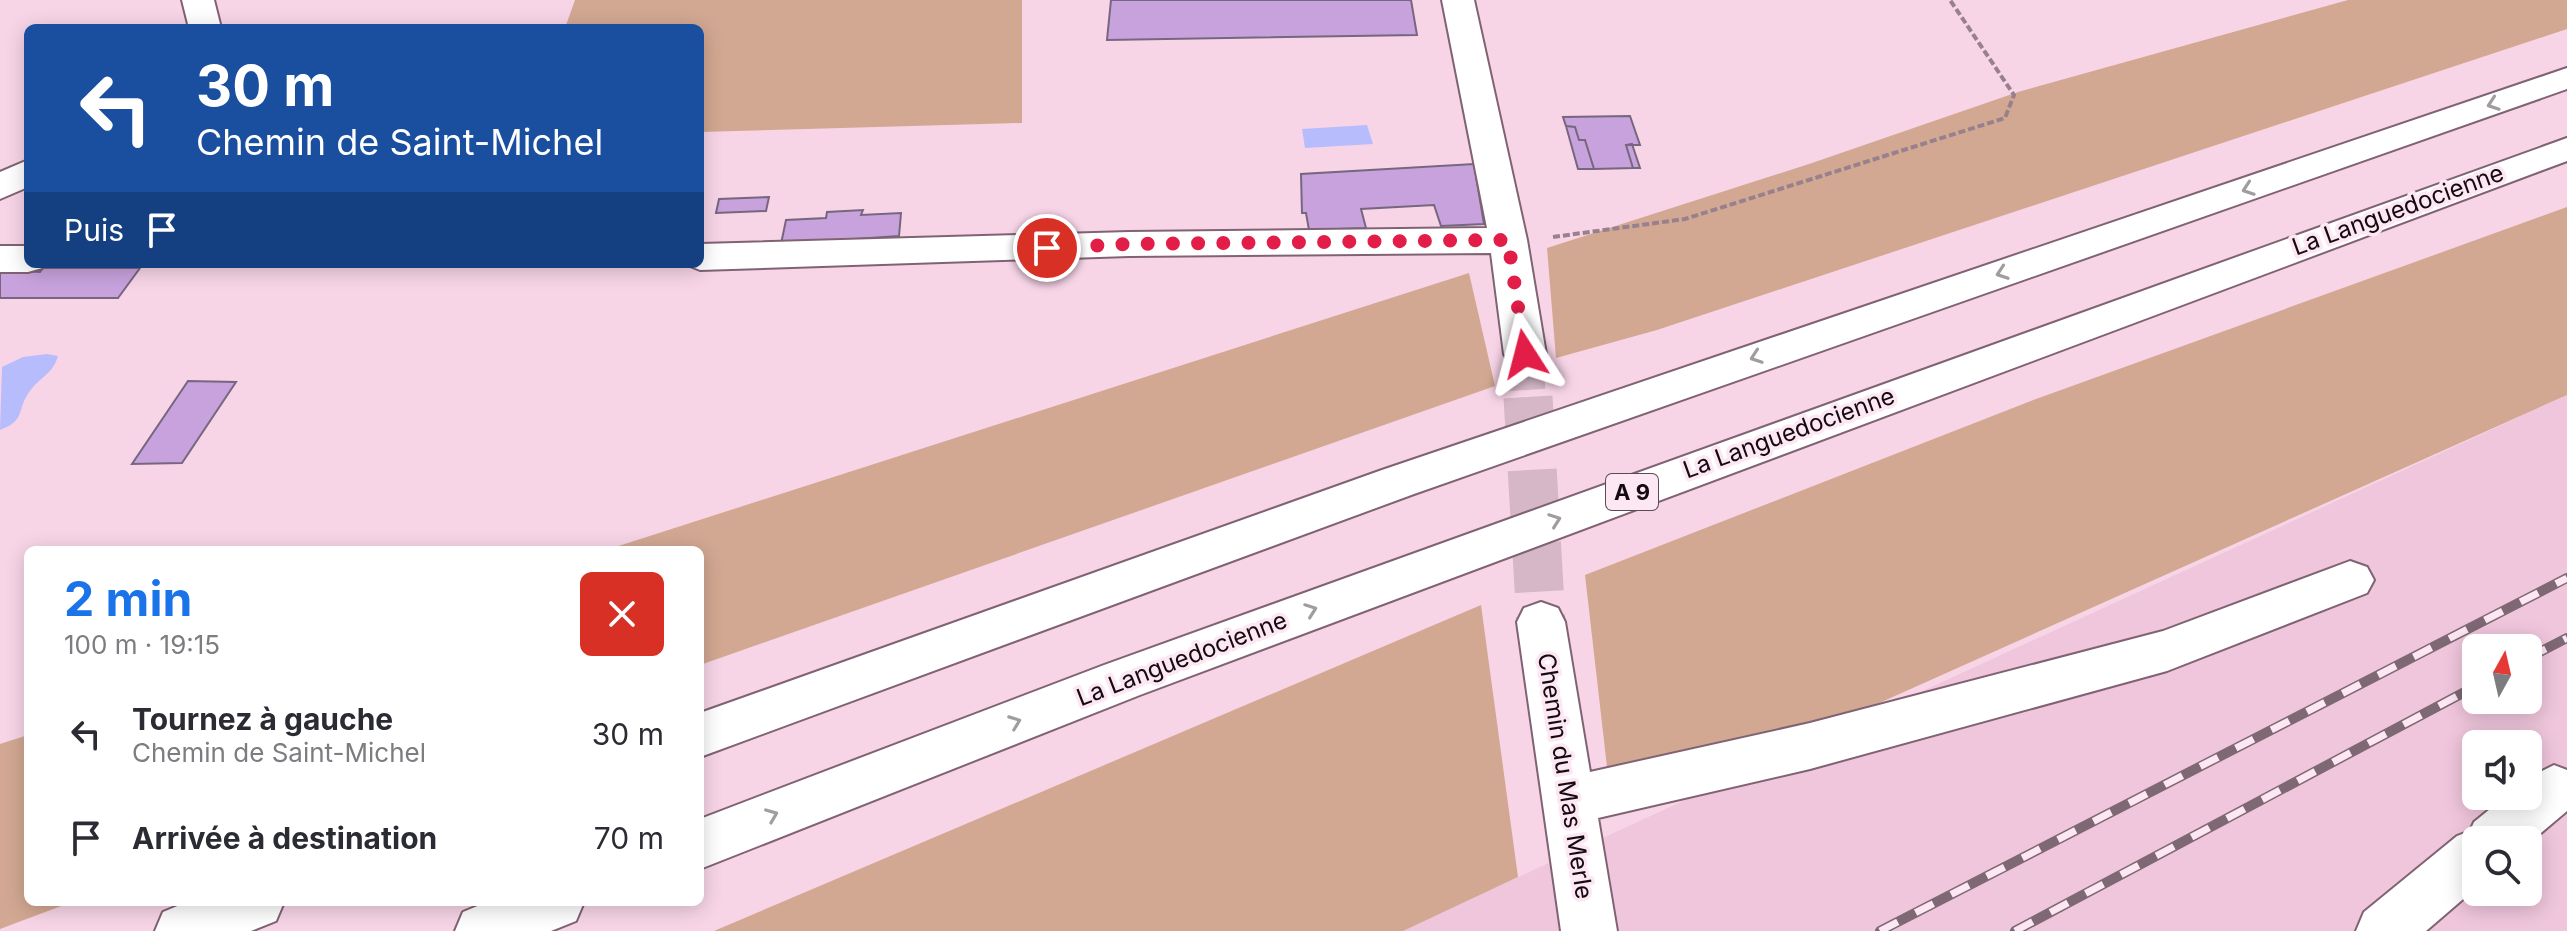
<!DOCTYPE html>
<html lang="fr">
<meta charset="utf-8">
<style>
:root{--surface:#fff;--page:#f7f7f7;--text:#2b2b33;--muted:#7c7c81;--accent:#1a73e8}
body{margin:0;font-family:Inter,sans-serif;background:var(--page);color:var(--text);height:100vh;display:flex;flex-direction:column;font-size:30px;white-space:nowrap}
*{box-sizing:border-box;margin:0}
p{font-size:26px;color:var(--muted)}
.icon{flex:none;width:44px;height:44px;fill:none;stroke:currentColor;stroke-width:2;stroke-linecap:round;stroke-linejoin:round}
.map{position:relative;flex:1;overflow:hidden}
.panel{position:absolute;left:24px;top:546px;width:680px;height:360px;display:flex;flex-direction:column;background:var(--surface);border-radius:12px;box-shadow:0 4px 20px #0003}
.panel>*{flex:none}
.banner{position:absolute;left:24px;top:24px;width:680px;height:244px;border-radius:12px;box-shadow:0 4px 20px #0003;background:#1a4fa0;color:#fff;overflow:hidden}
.needle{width:52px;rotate:8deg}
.controls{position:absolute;left:2462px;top:634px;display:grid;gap:16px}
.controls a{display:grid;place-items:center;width:80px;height:80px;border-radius:12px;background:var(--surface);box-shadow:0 4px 20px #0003;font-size:40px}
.pin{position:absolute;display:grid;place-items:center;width:68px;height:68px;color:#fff;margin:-34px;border:4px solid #fff;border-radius:50%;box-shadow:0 2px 8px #0007}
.me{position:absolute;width:88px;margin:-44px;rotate:351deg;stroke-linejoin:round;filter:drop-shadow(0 0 6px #0008)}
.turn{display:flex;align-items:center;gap:28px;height:168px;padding:0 40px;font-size:36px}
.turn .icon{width:104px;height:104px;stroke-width:2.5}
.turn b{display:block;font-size:56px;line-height:68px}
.then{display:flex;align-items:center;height:76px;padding:0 40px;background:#0003;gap:16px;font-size:30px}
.round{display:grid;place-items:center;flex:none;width:84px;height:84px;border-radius:12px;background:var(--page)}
.headline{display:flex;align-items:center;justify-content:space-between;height:136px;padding:0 40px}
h1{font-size:48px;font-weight:700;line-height:60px;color:var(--accent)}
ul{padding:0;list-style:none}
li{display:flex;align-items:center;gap:24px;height:104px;padding:0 40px}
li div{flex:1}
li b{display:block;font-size:30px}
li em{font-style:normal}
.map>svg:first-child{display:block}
.built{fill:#f0c6dc;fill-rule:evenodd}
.green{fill:#d2a892}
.water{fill:#b7bcfc}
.building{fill:#c8a2dd;stroke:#76667f;stroke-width:2}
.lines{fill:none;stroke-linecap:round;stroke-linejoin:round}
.minor-tunnel-far1{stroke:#d5b7c7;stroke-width:36;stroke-dasharray:36 18;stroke-linecap:butt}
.minor-tunnel{stroke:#d5b7c7;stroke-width:49;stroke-dasharray:49 24;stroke-linecap:butt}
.minor-casing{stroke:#806373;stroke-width:4}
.highway-casing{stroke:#806373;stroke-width:4}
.path{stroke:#98808d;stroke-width:4;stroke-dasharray:7 3;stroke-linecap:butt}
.minor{fill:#fff;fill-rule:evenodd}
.highway{fill:#fff;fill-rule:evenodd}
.rail-casing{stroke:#7e6874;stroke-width:10}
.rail{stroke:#fce7f2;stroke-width:7;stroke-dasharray:20;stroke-linecap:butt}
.oneway{stroke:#a19d9f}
.route{stroke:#e11d48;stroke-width:14;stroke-dasharray:0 25.2}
.labels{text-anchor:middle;stroke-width:7;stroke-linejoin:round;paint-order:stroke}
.shield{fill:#fce7f2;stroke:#5a4c54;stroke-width:2}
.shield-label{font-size:22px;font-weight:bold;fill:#150a10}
.street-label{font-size:24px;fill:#150a10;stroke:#fce7f2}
</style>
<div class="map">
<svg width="2567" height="931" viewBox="0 0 2567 931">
<rect width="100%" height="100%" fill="#f7d5e7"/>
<path class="built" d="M2567 395V931H1402L1620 830ZM2476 648H2528V700H2476ZM2476 744H2528V796H2476ZM2476 840H2528V892H2476Z"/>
<path class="green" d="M575 0H1022V123L700 132V28H565Z
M2348 0H2567V29L1657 330 1556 358 1547 248 1812 163 2018 92Z
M2567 207V395L1810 734 1607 767 1585 575 2036 399Z
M1469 273 1495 386 700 665V550H606Z
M1481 605 1518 877 1403 931H714Z
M28 735V902H72L0 929V744Z"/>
<path class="water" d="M1367 125 1373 144 1305 148 1302 129Z
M47 354 58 356C53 374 40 377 30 391 16 409 27 420 0 430L2 367 23 357Z"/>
<path class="building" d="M1111 0H1411L1417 35 1107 40Z
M1630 116 1640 145H1626L1633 168 1594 169 1585 140H1579L1575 127 1566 126 1563 117Z
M1566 126 1575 127 1579 140H1585L1594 169H1578Z
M1632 144 1640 168H1633L1626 145Z
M1474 164 1484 224 1441 226 1434 205 1361 209 1366 228 1309 230 1306 213H1302L1301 174Z
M769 197 766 211 716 213 719 199Z
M863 210 861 215 901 213 899 236 781 244 786 220 826 218 827 212Z
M43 268H140L118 298H0V270L40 272Z
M188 381 236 382 182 463 132 464Z"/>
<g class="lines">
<path class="minor-tunnel-far1" d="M1525 354 1528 399"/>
<path class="minor-tunnel" d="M1528 397 1541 622"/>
<g class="minor-casing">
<path id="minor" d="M182 0H214L221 28H189Z
M1442 0H1474L1527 240 1546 354 1540 364 1525 368 1510 364 1504 354 1491 253 1129 256 700 270 685 264H700V244L1129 232 1487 228Z
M28 160V187L0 199V172Z
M0 246H28V264H44L42 268 28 272H0Z
M2350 561 2367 567 2374 580 2367 593 2167 671 1810 769 1598 818 1617 931H1561L1517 622 1524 608 1541 602 1558 608 1565 622 1590 772 1810 723 2163 631Z
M2554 765 2567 770V811L2528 844V840H2476V888L2426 931H2356L2364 912 2457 836 2470 831 2474 822 2506 796H2528V778Z"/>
</g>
<g class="highway-casing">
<path id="highway" d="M2567 68V89L1414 494 700 757V713L1382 470Z
M2567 138V161L1140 695 700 869V819L1104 665Z
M187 902H284L276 921 251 931H155L163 912Z
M487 902H584L576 921 551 931H455L463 912Z"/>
</g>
<path class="path" d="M1553 237 1685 219 2005 118 2014 95 1950 0"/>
<use href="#minor" class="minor"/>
<use href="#highway" class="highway"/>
<g class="rail-casing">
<path id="rail" d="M2528 658 2567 638
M1880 931 2567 578
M2015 931 2476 686"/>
</g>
<use href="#rail" class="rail"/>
</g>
<defs><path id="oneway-chevron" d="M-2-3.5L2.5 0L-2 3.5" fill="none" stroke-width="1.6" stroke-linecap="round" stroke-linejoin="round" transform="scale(2)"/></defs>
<g class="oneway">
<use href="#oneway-chevron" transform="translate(2493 104) rotate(161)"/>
<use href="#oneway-chevron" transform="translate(2248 189) rotate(161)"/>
<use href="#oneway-chevron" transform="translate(2002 273) rotate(161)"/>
<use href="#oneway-chevron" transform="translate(1756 357) rotate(161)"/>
<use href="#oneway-chevron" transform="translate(1555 520) rotate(-20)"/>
<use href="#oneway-chevron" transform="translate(1311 610) rotate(-20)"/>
<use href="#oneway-chevron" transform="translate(1015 722) rotate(-21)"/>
<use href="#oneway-chevron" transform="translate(772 815) rotate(-22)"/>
</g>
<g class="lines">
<path class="route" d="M1047 248 1129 244 1508 240 1525 354"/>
</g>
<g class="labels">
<rect class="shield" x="1606" y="474" width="52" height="36" rx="6"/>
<g class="shield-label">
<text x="1632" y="500">A 9</text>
</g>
<g class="street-label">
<text transform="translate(2398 210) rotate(-20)" y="8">La Languedocienne</text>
<text transform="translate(1789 433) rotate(-20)" y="8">La Languedocienne</text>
<text transform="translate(1182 659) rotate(-21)" y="8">La Languedocienne</text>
<text transform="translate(1565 776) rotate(81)" y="8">Chemin du Mas Merle</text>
</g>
</g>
</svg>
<div class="controls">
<a><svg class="needle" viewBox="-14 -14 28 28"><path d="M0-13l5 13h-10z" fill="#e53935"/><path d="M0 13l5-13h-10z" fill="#7c7c81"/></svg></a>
<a><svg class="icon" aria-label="sound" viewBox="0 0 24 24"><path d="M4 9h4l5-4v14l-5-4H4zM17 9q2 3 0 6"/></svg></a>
<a><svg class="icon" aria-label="search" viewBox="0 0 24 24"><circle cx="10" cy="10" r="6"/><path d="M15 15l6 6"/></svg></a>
</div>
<div class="pin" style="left:1047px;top:248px;background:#d93025"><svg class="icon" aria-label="arrive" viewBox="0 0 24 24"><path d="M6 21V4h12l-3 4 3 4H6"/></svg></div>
<svg class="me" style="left:1525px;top:354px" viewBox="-20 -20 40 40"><path d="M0-17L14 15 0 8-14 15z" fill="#e11d48" stroke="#fff" stroke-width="4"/></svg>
<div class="banner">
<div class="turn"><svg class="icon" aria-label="left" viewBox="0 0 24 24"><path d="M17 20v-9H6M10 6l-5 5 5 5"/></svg><div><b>30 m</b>Chemin de Saint-Michel</div></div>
<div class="then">Puis<svg class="icon" aria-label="arrive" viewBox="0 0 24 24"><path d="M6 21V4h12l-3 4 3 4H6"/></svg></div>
</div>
<section class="panel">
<div class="headline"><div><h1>2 min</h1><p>100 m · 19:15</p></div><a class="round" style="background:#d93025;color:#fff"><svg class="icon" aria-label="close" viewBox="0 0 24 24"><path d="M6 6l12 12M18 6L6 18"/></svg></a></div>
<ul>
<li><svg class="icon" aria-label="left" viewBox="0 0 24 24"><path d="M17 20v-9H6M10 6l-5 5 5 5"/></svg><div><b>Tournez à gauche</b><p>Chemin de Saint-Michel</p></div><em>30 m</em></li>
<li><svg class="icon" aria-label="arrive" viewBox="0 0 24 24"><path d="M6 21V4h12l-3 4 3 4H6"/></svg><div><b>Arrivée à destination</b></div><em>70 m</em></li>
</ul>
</section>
</div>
